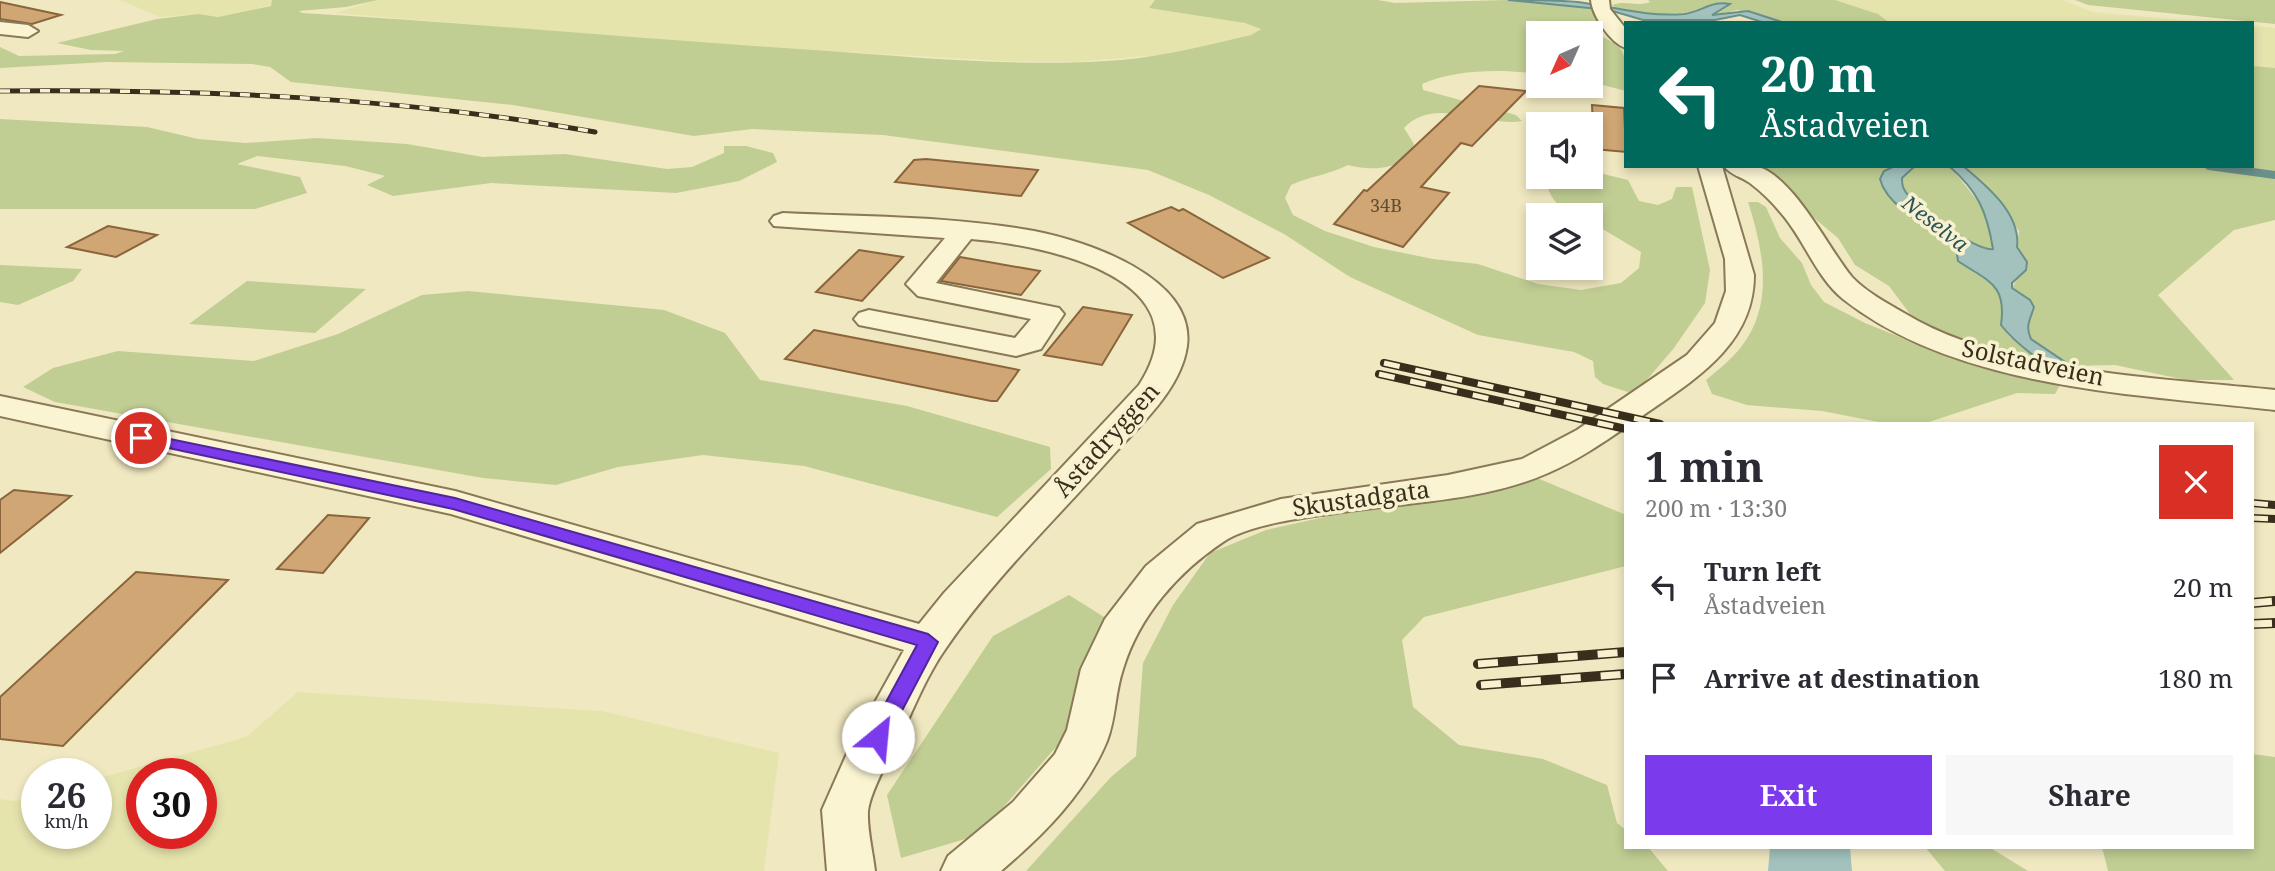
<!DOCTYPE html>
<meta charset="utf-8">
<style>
:root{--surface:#fff;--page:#f7f7f7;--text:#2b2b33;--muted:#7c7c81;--accent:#7c3aed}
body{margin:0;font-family:"Noto Serif",serif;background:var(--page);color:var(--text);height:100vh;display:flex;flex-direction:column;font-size:26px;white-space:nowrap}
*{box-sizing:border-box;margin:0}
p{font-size:23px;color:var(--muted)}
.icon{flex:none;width:38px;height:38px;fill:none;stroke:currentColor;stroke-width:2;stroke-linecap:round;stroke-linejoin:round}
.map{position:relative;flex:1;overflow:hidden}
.panel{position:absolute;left:1624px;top:422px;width:630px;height:427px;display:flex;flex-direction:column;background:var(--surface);border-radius:0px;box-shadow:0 4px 10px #0003}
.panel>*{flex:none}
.hud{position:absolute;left:1624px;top:21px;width:630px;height:147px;border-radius:0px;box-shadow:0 4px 10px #0003;background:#00695c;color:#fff;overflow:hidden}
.needle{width:46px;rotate:225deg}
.buttons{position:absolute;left:1526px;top:21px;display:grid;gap:14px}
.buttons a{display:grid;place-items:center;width:77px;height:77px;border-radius:0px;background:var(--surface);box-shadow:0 4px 10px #0003;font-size:35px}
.speed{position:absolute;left:21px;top:758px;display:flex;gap:14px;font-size:35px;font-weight:700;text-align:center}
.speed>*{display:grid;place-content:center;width:91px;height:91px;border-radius:50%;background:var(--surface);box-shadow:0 4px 10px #0003;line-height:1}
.speed small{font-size:18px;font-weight:400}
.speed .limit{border:10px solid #d22;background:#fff;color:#111}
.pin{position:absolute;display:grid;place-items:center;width:60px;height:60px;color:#fff;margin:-30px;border:4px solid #fff;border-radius:50%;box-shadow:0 2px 7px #0007}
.me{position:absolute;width:77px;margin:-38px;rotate:28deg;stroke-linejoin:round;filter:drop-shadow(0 0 5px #0008)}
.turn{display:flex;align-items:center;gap:24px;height:147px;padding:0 21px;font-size:32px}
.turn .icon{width:91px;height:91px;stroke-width:2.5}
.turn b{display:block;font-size:49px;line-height:60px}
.round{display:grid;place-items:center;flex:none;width:74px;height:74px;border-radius:0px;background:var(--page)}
.summary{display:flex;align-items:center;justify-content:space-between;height:119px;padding:0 21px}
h1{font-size:42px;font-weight:700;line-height:52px}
.primary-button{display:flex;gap:14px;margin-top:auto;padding:14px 21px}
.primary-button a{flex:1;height:80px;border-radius:0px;background:var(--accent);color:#fff;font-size:28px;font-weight:700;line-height:80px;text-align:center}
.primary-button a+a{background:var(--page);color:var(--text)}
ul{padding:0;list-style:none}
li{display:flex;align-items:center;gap:21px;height:91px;padding:0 21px}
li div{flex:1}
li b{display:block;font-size:26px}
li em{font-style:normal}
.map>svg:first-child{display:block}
.farmland{fill:#e6e4ad;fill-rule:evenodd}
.green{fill:#c0ce93}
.water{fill:#a3c2bd;stroke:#6a908b;stroke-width:2}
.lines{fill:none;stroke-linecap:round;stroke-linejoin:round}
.stream{stroke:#6a908b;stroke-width:8}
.river{fill:#a3c2bd;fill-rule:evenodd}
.building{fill:#d0a674;stroke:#8a653c;stroke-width:2}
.street-casing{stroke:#8a7957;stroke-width:4}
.street{fill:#faf4d3;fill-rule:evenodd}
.rail-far2-casing{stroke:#392e1c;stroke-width:5}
.rail-far1-casing{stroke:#392e1c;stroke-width:8}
.rail-casing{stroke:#392e1c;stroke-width:10}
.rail-far2{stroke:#f7f1d0;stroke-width:3.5;stroke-dasharray:10;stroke-linecap:butt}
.rail-far1{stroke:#f7f1d0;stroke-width:5;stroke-dasharray:16;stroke-linecap:butt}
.rail{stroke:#f7f1d0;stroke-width:7;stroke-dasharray:20;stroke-linecap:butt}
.route{fill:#7c3aed;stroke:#51269a;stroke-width:2}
.labels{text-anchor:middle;stroke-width:7;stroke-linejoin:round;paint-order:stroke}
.far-number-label{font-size:18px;fill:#5f4c32}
.far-water-label{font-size:21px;font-style:italic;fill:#2b5659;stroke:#f7f1d0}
.street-label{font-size:24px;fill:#392e1c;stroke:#f7f1d0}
</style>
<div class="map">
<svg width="2275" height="871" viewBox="0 0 2275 871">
<rect width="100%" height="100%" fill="#f0e8c0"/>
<path class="farmland" d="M120 0H272V5L218 17 198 14 160 17Z
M378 0H1155L1149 8 1245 23 1261 28 1251 35 1168 54 1077 62 1003 61 694 43 335 13Z
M1835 0H2063L2093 12 2213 23H1890L1878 14Z
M2252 26 2275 28V68L2252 66Z
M298 692 602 711 779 753 764 871H0V799L15 801 37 795V833H96V779L246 737ZM142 774H201V833H142Z"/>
<path class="green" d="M272 0H378L346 7 299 11 302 13C472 23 643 39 814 50 915 57 1019 68 1121 60 1165 56 1208 45 1251 35L1261 29 1245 23 1149 8 1155 0H1378L1395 3 1507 0 1592 8 1597 23 1584 27C1626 50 1626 42 1626 91L1591 82V33H1538V74C1503 69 1455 69 1422 84L1423 90 1516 115 1522 121C1484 128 1435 95 1404 128L1414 144 1411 158C1389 169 1371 171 1348 165 1329 175 1310 176 1291 185L1285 198 1293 215 1325 231 1374 247 1433 259 1478 264 1538 284 1581 290 1621 283 1639 268 1641 252 1591 222V215C1566 215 1548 203 1546 177H1591V171L1628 180 1639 201 1658 205 1672 199 1676 187H1692L1710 270 1705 303 1674 348 1639 389 1628 392 1603 384 1595 377 1593 361 1574 352 1478 335 1350 277 1284 234 1209 195 1148 170 883 135 752 129 694 136 513 105 291 82 270 67 252 64 106 62 0 68V47L19 56 115 54 124 51 91 50 57 43 157 19 198 14 218 17 271 6Z
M1648 0H1835L1878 14 1890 23H1785L1737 10 1717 15 1697 12 1648 15 1621 12 1612 5C1625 0 1638 7 1650 2Z
M2075 0H2275V24L2088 5Z
M2252 66 2275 68V220L2234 230 2158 295 2234 380H2186L2115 365 2071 366 2031 339 2027 321 2032 314 2012 288 2027 262 2017 247 2019 231 1990 192 1963 166H2252Z
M0 119 147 127 198 139 245 143 317 138 407 144 483 157 565 154 667 169 692 167 724 153V146H746L773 153 777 162 739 181 676 193 491 183 393 196 367 185 385 176 345 166 257 156 237 164 300 177 307 193 255 209H0Z
M1752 166H1895L1884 171 1895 202 1955 243 1968 268 1991 280 2003 304 2001 326 2010 337 2047 363 1977 347 1913 318 1889 286 1855 265 1838 238Z
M1915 166H1949L1954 171 1986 212 1993 249C1976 251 1910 204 1904 189 1902 186 1902 182 1902 178Z
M1748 202H1758L1766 207 1780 238 1802 263 1811 285 1824 302 1865 323 1949 357 2061 383 2055 394 2017 393 1926 423 1889 424 1822 411 1747 405 1712 394 1706 380C1718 370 1732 359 1741 347 1775 304 1763 249 1748 202Z
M0 265 82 269 73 281 18 305 0 302Z
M247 281 366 289 315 333 189 324Z
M468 291 664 310 725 333 760 380 907 406 1050 447 1051 469 997 517 804 466 703 455 618 467 556 485 483 478 55 402 23 387 53 368 118 351 254 361 338 334 422 295Z
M1525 473 1626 515V566L1424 617 1402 640 1413 707 1459 745 1543 759 1607 785 1617 823 1626 830V847H1648L1668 871H1026L1111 777 1136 756 1143 663 1173 605 1210 553 1266 530Z
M1069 595 1104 617 1063 739 979 835 901 858 887 795 993 636Z
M2252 754 2275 757V871H2108L2102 847H2252Z
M1925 847H1989L2028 871H1945Z"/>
<path class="water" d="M1508 0C1531 0 1555 0 1578 2 1616 7 1645 17 1684 14 1702 12 1711 0 1730 4L1712 15 1748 11 1785 23H1765L1740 15 1715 20H1643L1609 10Z
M1895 166H1915L1902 178C1902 182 1902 186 1904 189 1911 205 1976 252 1993 249 1987 212 1978 191 1949 166H1963C1987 186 2021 214 2017 247L2027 262 2026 270 2012 283V288L2030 300 2034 307C2030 320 2025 326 2031 339L2071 366 2081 386 2061 383C2042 357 2020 350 2001 325 2007 283 1987 281 1958 261L1955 243C1932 228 1887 208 1880 179L1884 171Z"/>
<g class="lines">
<path class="stream" d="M2209 166 2275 175"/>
<path class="river" d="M1770 847H1850L1852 871H1768Z"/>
</g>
<path class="building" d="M0 2 61 15 32 24 0 19Z
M1479 86 1526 91 1472 146 1461 143 1421 187 1449 193 1403 247 1334 224 1364 190 1367 191Z
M1592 105 1624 108 1626 152 1594 149Z
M926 159 1038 170 1021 196 895 182 914 160Z
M1171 207 1179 211 1183 209 1269 258 1223 278 1128 223Z
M108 226 157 235 116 257 67 247Z
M859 250 903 257 862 301 816 292Z
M960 257 1040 271 1021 295 941 281Z
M1083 307 1132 315 1102 365 1044 355Z
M814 330 939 354 1019 370 997 401H991L785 359Z
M14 490 71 496 0 553V500Z
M328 515 369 518 323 573 277 569Z
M136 572 228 580 63 746 0 739V697Z"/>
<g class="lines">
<g class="street-casing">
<path id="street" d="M1591 0H1609L1610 9 1626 29V48C1611 44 1592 15 1591 0Z
M0 22 28 25 38 31 28 37 0 34Z
M1698 166H1722L1754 275C1754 350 1685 385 1631 424H1626V427C1601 444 1576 461 1548 473 1482 502 1405 502 1335 513 1304 518 1249 524 1223 542 1178 572 1139 616 1123 669 1115 692 1116 718 1107 741 1085 794 1043 835 1001 871H941L948 856 1013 802 1055 754 1067 730 1081 669 1105 619 1146 566 1197 524 1281 499 1448 475 1522 459 1577 430 1687 355 1715 323 1726 291 1725 259Z
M1724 166C1734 166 1747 164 1756 166 1794 176 1829 250 1852 277 1866 292 1887 303 1904 313 2002 373 2162 378 2275 390V410C2136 394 1957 389 1843 299 1816 277 1804 239 1781 213 1772 202 1762 192 1750 183 1742 177 1730 175 1724 166Z
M783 213C866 217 952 216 1034 231 1086 241 1196 277 1187 346 1181 389 1141 424 1114 454 1058 517 994 578 946 648 926 676 913 711 898 741 889 758 870 792 868 811 867 830 873 852 875 871H827L822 810 849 749 904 650 451 514 0 416V396L455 491 919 624 944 593 1139 385C1209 278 1045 245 971 239L936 283 1059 308 1064 314 1041 349 1016 356 859 325 854 319 859 313 869 310 1015 338 1031 319 918 296 906 284 945 238 774 226 770 221 774 216Z"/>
</g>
<use href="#street" class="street"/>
<g class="rail-far2-casing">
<path id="rail-far2" d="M0 91C200 89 398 97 595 132"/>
</g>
<g class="rail-far1-casing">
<path id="rail-far1" d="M1384 363 1660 424
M1379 374 1626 429
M2252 503 2275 505
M2252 518 2275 519"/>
</g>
<g class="rail-casing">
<path id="rail" d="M2252 603 2275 601
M2252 624 2275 623
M1478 664 1626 652
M1481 685 1626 674"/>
</g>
<use href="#rail-far2" class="rail-far2"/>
<use href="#rail-far1" class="rail-far1"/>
<use href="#rail" class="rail"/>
</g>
<path class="route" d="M141 433 455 498 928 634 938 642 885 743 878 746 870 743 867 737 917 645 453 509 136 441 133 438Z"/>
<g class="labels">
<g class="far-number-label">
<text x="1386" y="212">34B</text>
</g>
<g class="far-water-label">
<text transform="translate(1935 224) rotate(38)" y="7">Neselva</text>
</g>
<g class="street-label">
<text transform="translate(2033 363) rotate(12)" y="8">Solstadveien</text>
<text transform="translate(1107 440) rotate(-48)" y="8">Åstadryggen</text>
<text transform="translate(1361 499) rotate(-8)" y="8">Skustadgata</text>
</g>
</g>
</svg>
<div class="buttons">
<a><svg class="needle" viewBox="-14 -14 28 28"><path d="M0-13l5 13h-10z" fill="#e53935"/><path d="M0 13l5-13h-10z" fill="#7c7c81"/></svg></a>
<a><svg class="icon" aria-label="sound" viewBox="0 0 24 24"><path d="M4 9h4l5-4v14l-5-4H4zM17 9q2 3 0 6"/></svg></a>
<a><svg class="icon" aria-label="layers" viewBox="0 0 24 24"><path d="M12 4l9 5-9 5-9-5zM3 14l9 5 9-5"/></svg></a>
</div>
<div class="speed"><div>26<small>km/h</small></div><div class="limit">30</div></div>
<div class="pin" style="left:141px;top:438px;background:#d93025"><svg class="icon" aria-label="arrive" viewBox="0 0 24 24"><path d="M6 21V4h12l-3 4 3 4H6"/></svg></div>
<svg class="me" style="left:878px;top:737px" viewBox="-20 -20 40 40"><circle r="19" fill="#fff"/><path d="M0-13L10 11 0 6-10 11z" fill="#7c3aed"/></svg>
<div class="hud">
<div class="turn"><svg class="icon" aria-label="left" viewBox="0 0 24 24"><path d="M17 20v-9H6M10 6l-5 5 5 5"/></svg><div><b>20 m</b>Åstadveien</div></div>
</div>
<section class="panel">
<div class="summary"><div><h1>1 min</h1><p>200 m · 13:30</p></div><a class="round" style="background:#d93025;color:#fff"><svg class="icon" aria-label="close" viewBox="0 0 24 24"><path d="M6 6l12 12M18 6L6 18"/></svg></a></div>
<ul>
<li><svg class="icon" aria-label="left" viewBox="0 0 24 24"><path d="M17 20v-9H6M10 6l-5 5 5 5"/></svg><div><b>Turn left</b><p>Åstadveien</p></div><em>20 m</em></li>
<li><svg class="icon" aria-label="arrive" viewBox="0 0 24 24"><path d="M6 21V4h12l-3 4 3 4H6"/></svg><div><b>Arrive at destination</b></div><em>180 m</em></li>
</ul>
<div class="primary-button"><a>Exit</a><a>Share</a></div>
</section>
</div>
